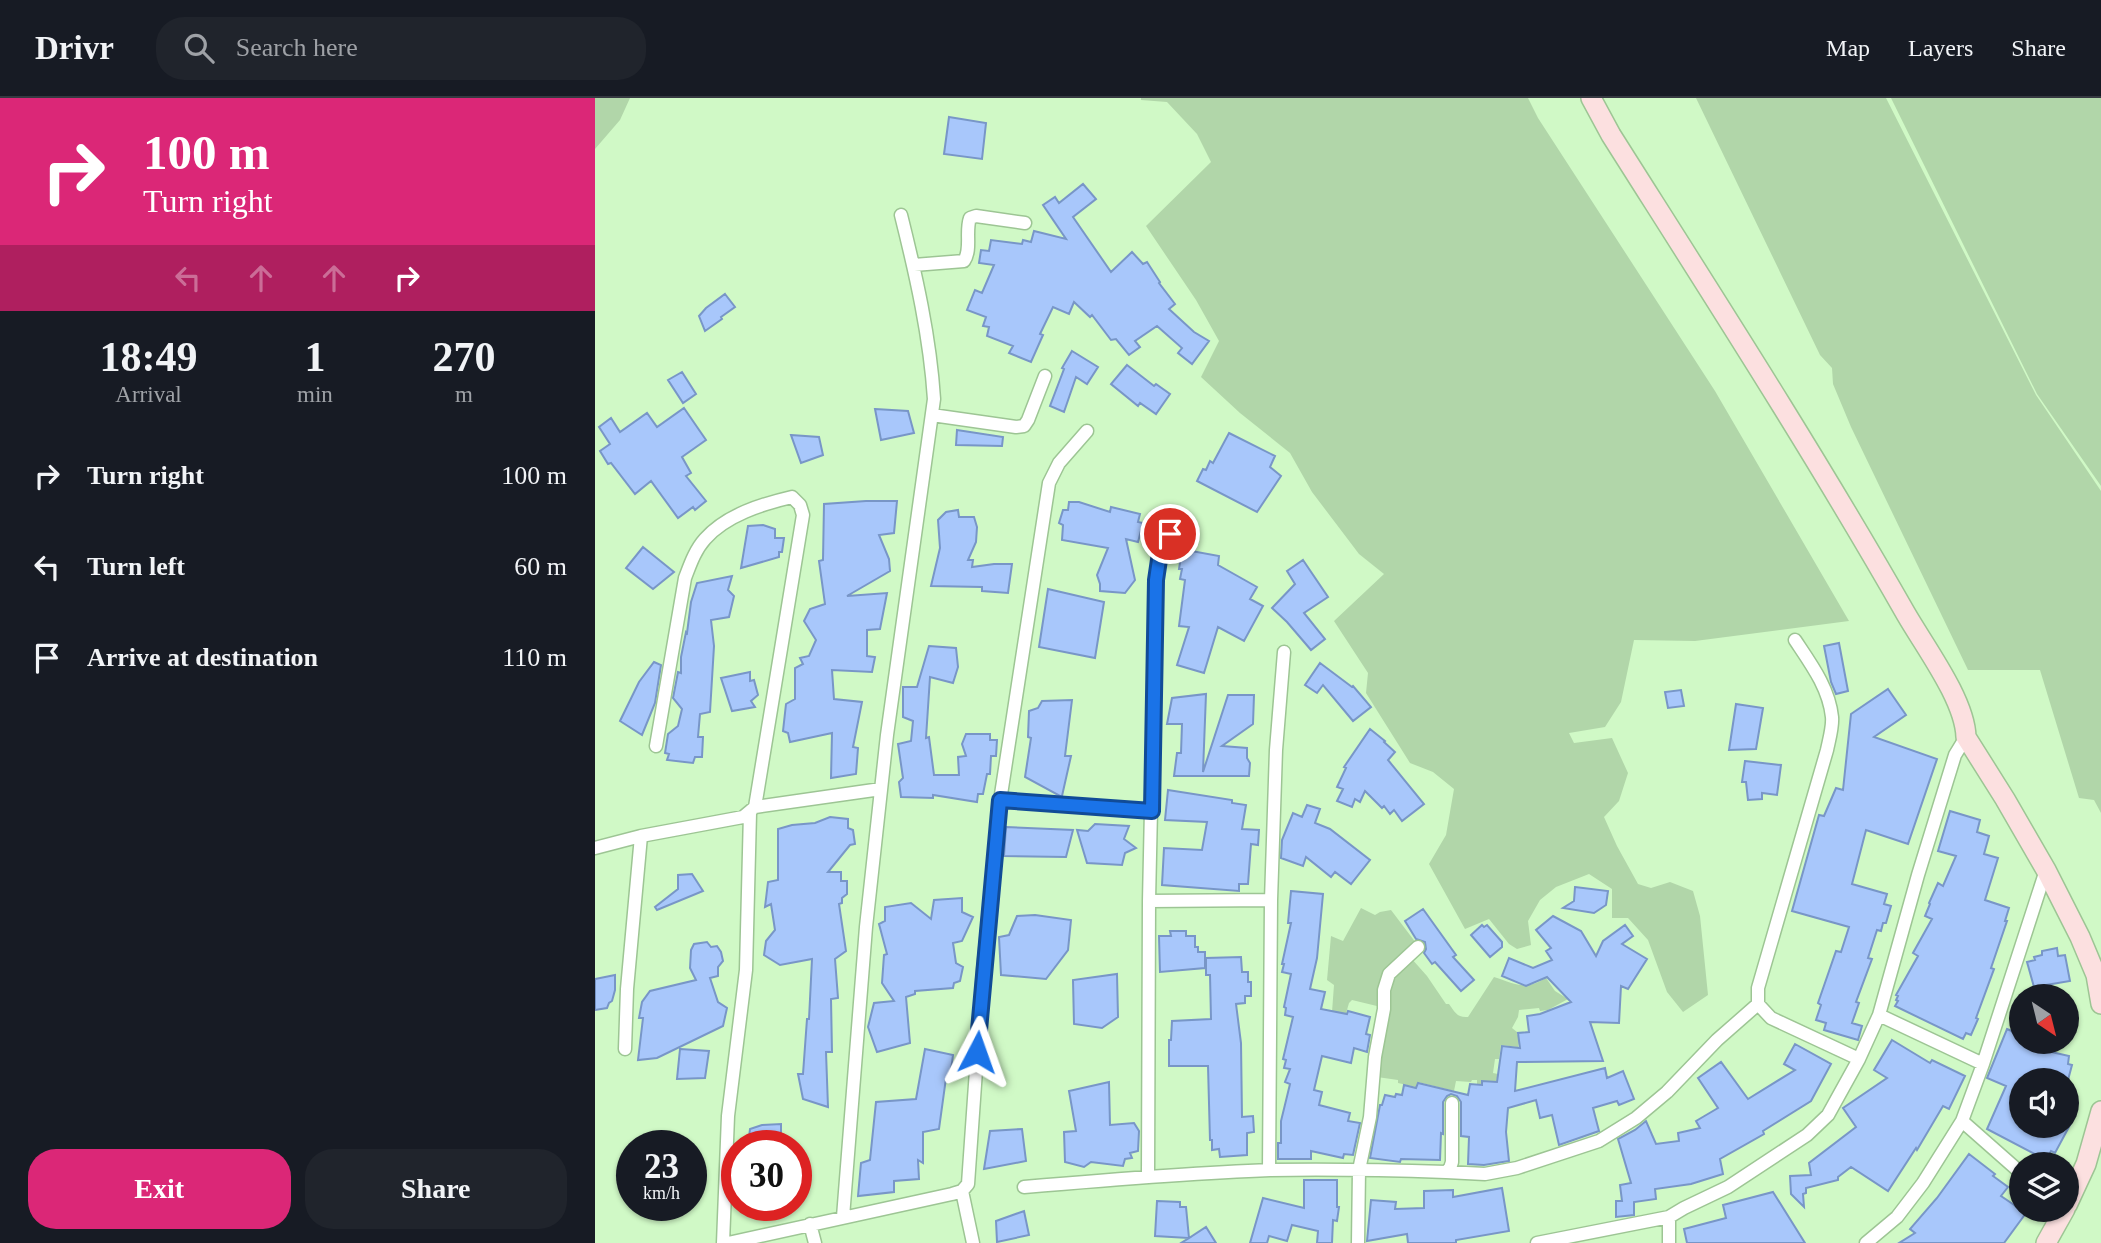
<!DOCTYPE html>
<style>
:root{--surface:#171b24;--page:#20242c;--text:#f1f3f6;--muted:#9ea1a6;--line:#363941;--accent:#db2777}
body{margin:0;font-family:"Times New Roman",serif;background:var(--page);color:var(--text);height:100vh;display:flex;flex-direction:column;font-size:26px;white-space:nowrap}
*{box-sizing:border-box;margin:0}
p{font-size:23px;color:var(--muted)}
.icon{flex:none;width:38px;height:38px;fill:none;stroke:currentColor;stroke-width:2;stroke-linecap:round;stroke-linejoin:round}
.map{position:relative;flex:1;overflow:hidden}
.drawer{display:flex;flex-direction:column;background:var(--surface);width:595px}
.drawer>*{flex:none}
.guide{background:#db2777;color:#fff;overflow:hidden}
.needle{width:46px;rotate:145deg}
.tools{position:absolute;left:1414px;top:886px;display:grid;gap:14px}
.tools a{display:grid;place-items:center;width:70px;height:70px;border-radius:50%;background:var(--surface);box-shadow:0 2px 5px #0004;font-size:35px}
.speed{position:absolute;left:21px;top:1032px;display:flex;gap:14px;font-size:35px;font-weight:700;text-align:center}
.speed>*{display:grid;place-content:center;width:91px;height:91px;border-radius:50%;background:var(--surface);box-shadow:0 2px 5px #0004;line-height:1}
.speed small{font-size:18px;font-weight:400}
.speed .limit{border:10px solid #d22;background:#fff;color:#111}
.pin{position:absolute;display:grid;place-items:center;width:60px;height:60px;color:#fff;margin:-30px;border:4px solid #fff;border-radius:50%;box-shadow:0 2px 7px #0007}
.me{position:absolute;width:77px;margin:-38px;rotate:4deg;stroke-linejoin:round;filter:drop-shadow(0 0 5px #0008)}
.turn{display:flex;align-items:center;gap:24px;height:147px;padding:0 28px;font-size:32px}
.turn .icon{width:91px;height:91px;stroke-width:2.5}
.turn b{display:block;font-size:49px;line-height:60px}
.lanes{display:flex;align-items:center;height:66px;padding:0 28px;background:#0003;justify-content:center;gap:35px;direction:ltr}
.lanes .off{opacity:.35}
.eta{display:flex;justify-content:space-evenly;align-items:center;height:119px;text-align:center}
.eta b{font-size:42px;font-weight:700;line-height:49px}
.cta{display:flex;gap:14px;margin-top:auto;padding:14px 28px}
.cta a{flex:1;height:80px;border-radius:28px;background:var(--accent);color:#fff;font-size:28px;font-weight:700;line-height:80px;text-align:center}
.cta a+a{background:var(--page);color:var(--text)}
ul{padding:0;list-style:none}
li{display:flex;align-items:center;gap:21px;height:91px;padding:0 28px}
li div{flex:1}
li b{display:block;font-size:26px}
li em{font-style:normal}
header{display:flex;align-items:center;gap:42px;box-sizing:border-box;height:98px;padding:0 35px;background:var(--surface);border-bottom:2px solid var(--line)}
header strong{font-size:33px}
nav{display:flex;gap:38px;margin-inline-start:auto;font-size:24px}
.search{width:490px;height:63px;background:var(--page);display:flex;align-items:center;gap:18px;box-sizing:border-box;padding:0 24px;border-radius:28px;color:var(--muted);font-size:26px}
main{display:flex;flex:1;min-height:0}
.map>svg:first-child{display:block}
.green{fill:#b1d6a9}
.building{fill:#a8c7fb;stroke:#7896c7;stroke-width:2}
.lines{fill:none;stroke-linecap:round;stroke-linejoin:round}
.street-casing{stroke:#9dc594;stroke-width:15}
.secondary-casing{stroke:#9dc594;stroke-width:22}
.street{stroke:#fff;stroke-width:12}
.secondary{stroke:#fce0e0;stroke-width:19}
.route-casing{stroke:#114b97;stroke-width:18}
.route{stroke:#1a73e8;stroke-width:12}
</style>
<header>
<strong>Drivr</strong>
<div class="search"><svg class="icon" aria-label="search" viewBox="0 0 24 24"><circle cx="10" cy="10" r="6"/><path d="M15 15l6 6"/></svg>Search here</div>
<nav><a>Map</a><a>Layers</a><a>Share</a></nav>
</header>
<main>
<section class="drawer">
<div class="guide">
<div class="turn"><svg class="icon" aria-label="right" viewBox="0 0 24 24"><path d="M7 20v-9h11M14 6l5 5-5 5"/></svg><div><b>100 m</b>Turn right</div></div>
<div class="lanes"><svg class="icon off" aria-label="left" viewBox="0 0 24 24"><path d="M17 20v-9H6M10 6l-5 5 5 5"/></svg><svg class="icon off" aria-label="ahead" viewBox="0 0 24 24"><path d="M12 20V5M6 11l6-6 6 6"/></svg><svg class="icon off" aria-label="ahead" viewBox="0 0 24 24"><path d="M12 20V5M6 11l6-6 6 6"/></svg><svg class="icon" aria-label="right" viewBox="0 0 24 24"><path d="M7 20v-9h11M14 6l5 5-5 5"/></svg></div>
</div>
<div class="eta">
<div><b>18:49</b><p>Arrival</p></div>
<div><b>1</b><p>min</p></div>
<div><b>270</b><p>m</p></div>
</div>
<ul>
<li><svg class="icon" aria-label="right" viewBox="0 0 24 24"><path d="M7 20v-9h11M14 6l5 5-5 5"/></svg><div><b>Turn right</b></div><em>100 m</em></li>
<li><svg class="icon" aria-label="left" viewBox="0 0 24 24"><path d="M17 20v-9H6M10 6l-5 5 5 5"/></svg><div><b>Turn left</b></div><em>60 m</em></li>
<li><svg class="icon" aria-label="arrive" viewBox="0 0 24 24"><path d="M6 21V4h12l-3 4 3 4H6"/></svg><div><b>Arrive at destination</b></div><em>110 m</em></li>
</ul>
<div class="cta"><a>Exit</a><a>Share</a></div>
</section>
<div class="map">
<svg width="1506" height="1145" viewBox="0 0 1506 1145">
<rect width="100%" height="100%" fill="#d0f9c6"/>
<path class="green" d="M0 0H35L25 22 0 51Z
M546 0H933L943 20 1120 293 1254 523 1100 543 1039 542 1026 604 1010 629 974 635 979 645 1017 640 1033 675 1024 703 1009 719 1022 748 1043 786 1056 790 1075 784 1098 793 1105 818 1113 897 1088 914 1072 894 1053 842 1033 820H1017V791L994 776 961 789 945 802 933 823 936 847 922 851 914 846 894 821 870 831 834 766 851 737 859 691 838 674 815 665 771 595 773 575 739 523 789 476 764 456 717 394 695 355 645 315 606 279 624 243 601 202 551 128 616 64 602 36 572 4 546 2Z
M1101 0H1291L1441 297 1506 393V715L1499 702 1484 700 1445 572H1373L1256 329 1238 286 1237 270 1225 257Z
M1296 0H1506V388L1442 296Z
M766 810 780 817 785 814 796 812 821 845 803 862 786 909 757 902 754 905 747 929 737 914 739 887 732 882 736 838 748 843Z
M816 860 832 878 851 906H854C860 914 862 920 873 919L899 879C921 886 929 893 951 880L960 893 973 901 953 912 945 913 944 910 924 912 923 919 917 930 922 934V937L925 938 923 949 906 947 904 961H900L898 975 903 976 901 984 887 983V986H882V982H877L876 984 861 983 859 993 823 984 821 989 803 985V982L782 979 796 878Z"/>
<path class="building" d="M354 19 391 25 387 61 349 56Z
M488 86 501 101 478 119 516 174 537 154 548 166 552 164 565 184 564 185 580 206 574 211 599 234 614 243 597 266 583 255 587 250 562 228 540 243 545 249 534 257 521 241 516 242 497 217 495 219 479 204 474 216 458 209 445 236 448 237 436 264 414 255 418 248 392 238 394 229 388 228 391 219 372 212 380 192 387 195 399 167 384 165 386 152 394 153 396 142 427 146 428 142 436 144 439 133 471 141 448 107 460 99 464 105Z
M130 196 140 209 126 219 127 221 110 233 104 218 111 210Z
M477 253 503 269 492 286 481 279 469 314 455 308 469 271 467 270Z
M532 267 559 288 561 286 575 296 561 316 545 305 543 308 516 286Z
M87 274 101 296 88 305 73 282Z
M89 310 111 342 87 359 96 375 91 378 111 403 100 412 98 409 83 420 56 383 40 396 16 365 13 366 5 353 15 346 4 329 16 320 25 334 52 315 62 329Z
M280 311 313 313 319 335 286 342Z
M362 332 408 339 407 348 361 347Z
M634 335 680 358 675 369 686 378 662 414 602 383 608 371 611 372 615 363 618 365Z
M196 337 224 339 228 357 206 365Z
M271 403H302L299 435 284 437 294 461 295 473 252 498 292 495 285 531 272 532V558L280 559 277 574 237 572 239 601 267 604 258 649 263 650 261 676 236 680 237 635 195 644 193 635 188 633 191 606 200 601V570L208 566 205 560 214 558 221 542 209 523 215 511 230 506 224 463 228 462 229 406Z
M474 404H484L515 414 516 409 545 416 543 424 548 425 543 444 531 441 540 482 530 495 505 493V486L502 477 513 450 467 442 468 427 464 425 468 412H473Z
M363 412 364 419H379L382 429 381 444 373 462H378L377 469 399 466H417L413 495 387 493V489L336 488 345 450 343 422 351 414Z
M168 427 180 431V440H189L187 454H184V459L146 470 153 428Z
M48 449 79 474 58 491 31 470Z
M591 452 624 458 623 467 662 489 655 501 668 508 649 543 623 529 609 575 582 567 594 529 584 528 590 482 585 481 587 471H584L586 458H590Z
M708 462 733 499 709 515 730 541 716 552 692 524 677 510 700 486 692 473Z
M137 478 133 492 139 498 134 519 116 522 119 548 115 614 105 616 103 639H108L107 659H100L98 665 72 662 74 656 70 655 73 636 83 628 87 611 78 600 83 574 86 575V559L91 534 92 535 96 504 102 485Z
M453 491 509 504 500 560 444 549Z
M1244 545 1253 593 1241 596 1236 584 1229 548Z
M334 548 361 550 363 569 358 585 335 579 331 640 334 639 339 677H364L363 659 371 658 367 646 371 636H395V642H402L401 658H396L395 676H392L388 696H383L382 704 338 697V700L306 699 304 684 308 680 303 646 316 643 318 623 308 619V589H322Z
M59 564 66 567 60 605 47 637 25 623 44 584Z
M725 565 757 589 758 588 776 609 758 623 728 587 722 595 710 587Z
M155 574V583L159 582 163 597 156 603 160 609 137 613 126 580Z
M1293 591 1311 617 1279 639 1342 661 1313 746 1271 732 1257 786 1292 796 1289 806 1296 808 1291 825H1288L1286 833 1282 832 1273 860 1277 861 1261 904 1264 905 1257 925 1267 928 1263 942 1229 932 1231 925 1221 922 1226 907 1223 905 1241 853 1246 854 1254 829 1197 813 1224 717 1229 718 1241 690 1248 692 1256 616Z
M1086 592 1089 608 1073 610 1070 594Z
M611 596 608 674 633 597H659L658 626 627 648 652 650V660L655 665 654 678H579L582 655H586L587 626H572L577 600Z
M477 602 470 658H476L467 698H465L430 679 436 640 433 639 434 613 443 610 447 603Z
M1141 606 1168 610 1161 651 1134 652Z
M775 631 790 643 789 644 800 654 793 662 829 706 807 723 799 712 795 716 789 708 787 710 770 693 765 704 760 701 757 709 742 703 748 691 742 689 751 670 749 669Z
M1150 663 1186 667 1182 697 1167 695V701L1153 702 1151 684H1147Z
M573 692 637 702V705L651 707 647 731 664 732 663 747 656 746 653 786H644V793L567 787 569 750 607 752 612 724 570 722Z
M712 707 725 711 720 725 735 731 775 762 756 786 740 774 736 779 711 759 708 768 686 760 687 742 698 715 707 719Z
M1355 713 1385 722 1382 734 1394 738 1389 756 1403 760 1390 802 1414 810 1410 823H1412L1396 870 1399 871 1381 920 1383 921 1376 937 1371 935 1368 941 1300 908 1303 903 1301 902 1303 898 1301 897 1323 858 1318 855 1337 821 1330 818 1335 806 1334 805 1343 785 1348 788 1361 758 1343 753Z
M235 719 253 721V730L258 732 260 746 255 747 233 774H246V783H252V796L247 800V805L244 806 251 853 240 861 243 900 236 901 237 954H231L233 1009 208 1001 203 976H208L212 921H214L217 861 185 867 169 857 171 843 180 832 176 806 170 809 173 784 183 782V731L197 727 220 725Z
M500 726 534 728 529 741 541 750 530 755 527 767 492 765 482 732 493 733Z
M411 729 478 732 471 759 409 758Z
M97 776 108 793 62 812 60 809 83 791V777Z
M980 789 1013 793 1011 807 999 815 968 810 979 803Z
M696 793 728 796 722 860 715 891 730 894 726 911 752 916 753 913 775 919 771 936 775 937 772 954 759 950 756 965 727 958 719 992 727 994 724 1007 755 1015 753 1023 765 1025 758 1057 749 1056 748 1060 716 1053V1061H683V1045H686V1023L695 986 690 984 695 971 689 970 691 962 688 961 698 919 690 917 691 910 689 909 696 876 687 874 689 866H687L696 825H693Z
M367 800V814L378 819 367 843 358 845 361 865 368 869 365 883 359 885 358 890 320 893V896L311 899 315 945 282 954 273 929 279 905 299 903 287 885 289 857 292 856 284 826 290 823V809L316 805 336 821 339 802Z
M828 811 861 857 858 859 879 882 866 893 840 864 837 866 829 855 831 851 830 844 821 841 810 823Z
M440 817 476 822 473 852 451 881 406 877 404 839 414 837 422 818Z
M958 818 986 833 1001 858 1008 843 1030 827 1038 838 1027 846 1052 861 1033 891 1026 888 1024 925 995 924 1008 963 922 964 920 993 1010 970 1012 980 1028 973 1039 1001 1024 1007 1022 1003 998 1010 1004 1033 964 1047 957 1017 945 1020 941 1002 913 1010 911 1034 914 1063 889 1067 873 1066 874 1039 866 1038V1004L862 998 856 996 852 998 848 1004V1036L846 1035 845 1062 806 1061 805 1064 775 1060 785 1007H787L790 997 800 999 801 996 807 997 809 987 821 990 823 985 873 997 875 986 887 987V983L902 984 907 948 925 950 923 935 934 934 932 918 945 916 976 904 952 879 931 888 907 878 914 860 938 870 957 862 951 853 956 850 941 832Z
M887 827 889 829 892 827 907 844V849L895 859 876 837Z
M575 833H591V838H600V849H603V854H610V870L565 874 564 838H576Z
M112 844 116 849 122 848 126 854 128 863 123 869V878L115 880 123 904 132 910 128 928 62 960 43 962 48 920H44L47 904 55 893 101 882 95 870 96 852 99 846Z
M1462 850 1463 858 1470 857 1475 883 1439 889 1432 864 1440 862 1439 859 1447 857V853Z
M646 859 647 874H653V884H656V898H650V905L641 906 646 945 647 1019 658 1018 659 1034 652 1035V1057L625 1059 624 1051 617 1052V1042H615L613 968H574V942H576L577 923 616 921 615 877H611V860Z
M522 876 523 919 507 930 479 926 478 882Z
M20 877V892L17 903 14 905 12 910 0 912V881Z
M1412 931 1426 937V943H1456L1452 953 1474 958 1473 966 1477 967 1473 982H1426V1027H1475L1460 1055 1456 1053 1451 1062 1392 1031 1411 988 1392 980Z
M1297 942 1335 965 1337 962 1370 978 1354 1011 1348 1008 1322 1052 1321 1050 1293 1093 1256 1069 1243 1079V1082L1211 1090V1095L1208 1096 1209 1109 1196 1096 1195 1078 1216 1077 1214 1065 1261 1029 1248 1010 1292 980 1279 972Z
M1200 946 1236 966 1216 1003 1168 1033 1169 1036 1125 1061 1128 1076 1096 1086 1060 1091 1061 1101 1039 1104V1117L1021 1119V1103H1027L1025 1087 1036 1085 1023 1041 1040 1032 1051 1023 1061 1046 1084 1043 1083 1035 1105 1030 1101 1023 1123 1010 1103 980 1126 964 1153 1001 1200 972 1189 966Z
M85 951 114 953 110 980 82 981Z
M330 951 358 957 355 980H351L344 1031 328 1034V1065L323 1062 324 1081 299 1083V1094L263 1098 266 1065 275 1062 281 1004 321 1001Z
M514 984 515 1027 539 1025 544 1033 543 1053 535 1055 537 1060 530 1061 528 1068 496 1064 489 1069 470 1064 469 1034 481 1033 474 993Z
M186 1026V1048H153L155 1031 167 1027Z
M427 1031 431 1063 389 1071 395 1033Z
M1374 1056 1400 1076 1398 1078 1413 1089 1406 1098 1431 1115 1409 1145H1304L1320 1135 1315 1131 1342 1100Z
M709 1082H742V1109H744L742 1123 738 1122 737 1145H722L723 1133 697 1127 692 1143 674 1138 672 1145H655L668 1100 709 1110Z
M907 1090 914 1133 861 1142V1145H813L812 1136 772 1143 776 1102 801 1104 800 1111 829 1110V1093L858 1092V1099Z
M1178 1094 1210 1145H1092L1089 1131 1131 1120 1128 1107Z
M562 1103 585 1104V1109H591L594 1140 611 1129 621 1145H586L594 1140 560 1138Z
M429 1113 434 1137 402 1144 401 1123Z"/>
<g class="lines">
<g class="street-casing">
<path id="street" d="M319 167 369 163C377 151 370 134 375 120L381 118 430 125
M337 317 421 329 429 328 433 322 450 278
M1200 542C1216 566 1234 590 1237 619 1238 629 1234 642 1232 652L1163 890V906L1176 920 1264 961
M405 703 557 713
M160 709 286 691
M46 738 148 719 160 709 208 417 205 407 197 399C167 406 131 417 110 441 100 452 95 467 90 480L61 648
M0 750 46 738 32 891 30 951
M554 803 676 802
M1284 917 1388 966
M1367 1023 1426 1075
M674 1072 676 802 681 652 689 554
M851 1074 890 1076 922 1070 1004 1043 1041 1020 1072 994 1122 942 1163 906
M553 1079 554 803 561 482 565 455 584 418
M429 1089C511 1082 593 1075 675 1072 734 1071 792 1072 851 1074L855 1070 857 1064V1005
M367 1093 378 1145
M248 1119 271 829 292 637 339 301C335 239 321 177 306 117
M215 1126 220 1145
M128 1145 133 1018 151 872 155 715
M133 1145 357 1096 367 1093 373 1086 388 873 405 703 454 385 464 365 492 333
M763 1145 764 1072 775 1019 780 959 789 911V892L794 876 823 849
M942 1145 1074 1119
M1074 1145V1119L1089 1110 1133 1089 1212 1037 1233 1017 1264 961 1284 917 1323 777 1360 657 1371 639
M1271 1145 1302 1119 1328 1085 1367 1023 1388 966 1451 772"/>
</g>
<g class="secondary-casing">
<path id="secondary" d="M996 0 1016 37C1116 195 1218 353 1311 516 1330 549 1370 602 1371 639L1410 701 1451 772 1485 839 1501 877 1506 906
M1472 1107 1491 1066 1506 1013
M1451 1145 1470 1111"/>
</g>
<use href="#street" class="street"/>
<use href="#secondary" class="secondary"/>
</g>
<g class="lines">
<g class="route-casing">
<path id="route" d="M382 954 405 702 557 713 561 482 565 455 575 436"/>
</g>
<use href="#route" class="route"/>
</g>
</svg>
<div class="tools">
<a><svg class="needle" viewBox="-14 -14 28 28"><path d="M0-13l5 13h-10z" fill="#e53935"/><path d="M0 13l5-13h-10z" fill="#9ea1a6"/></svg></a>
<a><svg class="icon" aria-label="sound" viewBox="0 0 24 24"><path d="M4 9h4l5-4v14l-5-4H4zM17 9q2 3 0 6"/></svg></a>
<a><svg class="icon" aria-label="layers" viewBox="0 0 24 24"><path d="M12 4l9 5-9 5-9-5zM3 14l9 5 9-5"/></svg></a>
</div>
<div class="speed"><div>23<small>km/h</small></div><div class="limit">30</div></div>
<div class="pin" style="left:575px;top:436px;background:#d93025"><svg class="icon" aria-label="arrive" viewBox="0 0 24 24"><path d="M6 21V4h12l-3 4 3 4H6"/></svg></div>
<svg class="me" style="left:382px;top:954px" viewBox="-20 -20 40 40"><path d="M0-17L14 15 0 8-14 15z" fill="#1a73e8" stroke="#fff" stroke-width="4"/></svg>
</div>
</main>
